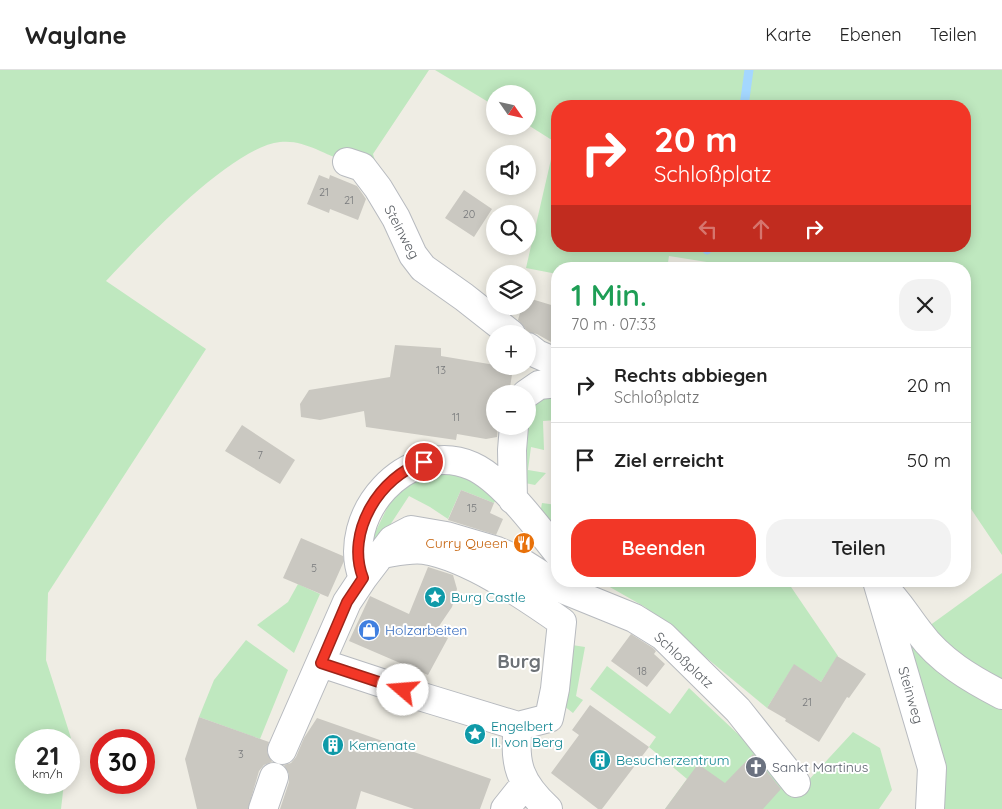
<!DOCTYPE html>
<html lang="de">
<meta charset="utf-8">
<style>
:root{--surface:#fff;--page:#f2f2f2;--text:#222;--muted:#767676;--line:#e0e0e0;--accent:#f23727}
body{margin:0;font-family:Quicksand,sans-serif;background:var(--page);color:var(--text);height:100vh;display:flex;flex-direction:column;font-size:19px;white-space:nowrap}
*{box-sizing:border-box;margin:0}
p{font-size:16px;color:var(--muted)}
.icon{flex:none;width:28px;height:28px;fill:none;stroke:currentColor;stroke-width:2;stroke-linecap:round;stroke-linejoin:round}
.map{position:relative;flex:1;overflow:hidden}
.sheet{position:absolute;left:551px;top:192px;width:420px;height:325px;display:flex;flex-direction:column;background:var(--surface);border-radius:20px;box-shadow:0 2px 12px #0003}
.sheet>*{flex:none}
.guide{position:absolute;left:551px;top:30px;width:420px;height:152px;border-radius:20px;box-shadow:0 2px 12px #0003;background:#f23727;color:#fff;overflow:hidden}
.needle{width:32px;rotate:124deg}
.fabs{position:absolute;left:486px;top:15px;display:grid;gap:10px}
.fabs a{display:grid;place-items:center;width:50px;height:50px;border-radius:50%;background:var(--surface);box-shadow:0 2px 12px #0003;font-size:25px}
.speed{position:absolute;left:15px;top:659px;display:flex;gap:10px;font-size:25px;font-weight:700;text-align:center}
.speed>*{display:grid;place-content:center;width:65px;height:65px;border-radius:50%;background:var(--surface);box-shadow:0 2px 12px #0003;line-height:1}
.speed small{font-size:12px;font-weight:400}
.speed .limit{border:8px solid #d22;background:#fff;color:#111}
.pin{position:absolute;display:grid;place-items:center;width:42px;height:42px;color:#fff;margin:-21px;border:2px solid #fff;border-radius:50%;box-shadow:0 1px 5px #0007}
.me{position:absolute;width:55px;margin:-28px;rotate:288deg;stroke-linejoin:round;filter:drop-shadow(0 0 4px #0008)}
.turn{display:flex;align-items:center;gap:18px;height:105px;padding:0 20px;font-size:22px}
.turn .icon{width:65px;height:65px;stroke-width:2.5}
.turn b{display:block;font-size:35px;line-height:42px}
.lanes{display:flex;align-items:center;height:48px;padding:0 20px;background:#0003;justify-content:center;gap:25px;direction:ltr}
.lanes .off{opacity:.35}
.round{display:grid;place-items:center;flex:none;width:52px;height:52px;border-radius:20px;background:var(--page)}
.summary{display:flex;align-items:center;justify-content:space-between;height:85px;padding:0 20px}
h1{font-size:30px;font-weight:600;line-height:38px;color:#1e9e55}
.button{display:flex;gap:10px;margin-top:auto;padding:10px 20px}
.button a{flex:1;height:58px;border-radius:20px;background:var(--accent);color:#fff;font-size:20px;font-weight:600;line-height:58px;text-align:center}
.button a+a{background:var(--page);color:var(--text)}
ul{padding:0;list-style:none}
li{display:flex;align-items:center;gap:15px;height:75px;padding:0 20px;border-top:1px solid var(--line)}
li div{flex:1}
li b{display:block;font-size:19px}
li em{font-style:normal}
header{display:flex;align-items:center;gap:30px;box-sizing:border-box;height:70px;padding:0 25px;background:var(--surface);border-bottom:1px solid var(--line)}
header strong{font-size:24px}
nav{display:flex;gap:28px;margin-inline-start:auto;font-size:18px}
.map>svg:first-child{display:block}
.green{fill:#bfe8bf;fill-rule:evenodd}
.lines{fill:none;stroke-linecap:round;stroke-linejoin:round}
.stream{stroke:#a4d7ff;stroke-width:9}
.building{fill:#cac8c1}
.minor-casing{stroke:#b7babf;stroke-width:30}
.minor{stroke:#fff;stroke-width:28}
.route-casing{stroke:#9d2419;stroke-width:12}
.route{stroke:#f23727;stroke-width:9}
.labels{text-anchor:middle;stroke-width:4;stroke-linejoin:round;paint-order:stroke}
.number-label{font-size:11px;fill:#787a7c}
.street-label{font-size:14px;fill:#5c6065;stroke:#fff}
.food-label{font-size:14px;fill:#c56008;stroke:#fff;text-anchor:end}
.culture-label{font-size:14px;fill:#0d838f;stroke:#fff;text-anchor:start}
.shop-label{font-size:14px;fill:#366cbe;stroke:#fff;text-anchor:start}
.worship-label{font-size:14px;fill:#5b616d;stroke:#fff;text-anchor:start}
.district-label{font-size:19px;font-weight:bold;fill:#6d7277;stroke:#fff}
</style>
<header>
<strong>Waylane</strong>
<nav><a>Karte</a><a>Ebenen</a><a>Teilen</a></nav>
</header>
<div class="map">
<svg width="1002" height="739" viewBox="0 0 1002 739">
<rect width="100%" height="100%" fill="#efede4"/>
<path class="green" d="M0 0H429L373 84 376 94C366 94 355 94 346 91 324 85 304 69 280 72 231 77 141 174 106 211L206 279 48 523 46 590 71 668 69 681V670H26V712L64 713 61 739H0Z
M435 0H1002V485L965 430V199H751L669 186 667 199H558L557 204 526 198 555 72 528 55V24H495V36ZM558 36H965V176H558Z
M557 322V350L543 351 544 380 531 377 528 400 546 403 535 415 520 412 528 356V338L536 330Z
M424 404H462L496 429 494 433 461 420 448 449 430 437 409 426 375 478 370 473 390 432 406 415Z
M542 433 557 435V456L546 457 539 449Z
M1002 503V739H930L879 511H898L929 556Z
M606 511H787L838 586 821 612 794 595 767 638 645 537 608 516Z
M298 514 320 524 294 583 257 555 288 532Z
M246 570 288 600 260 669 199 647 214 610Z
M572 575 585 577 576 626 583 630 573 643 564 636Z
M607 596 670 644 689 618 756 681 805 714 853 662 880 678 892 720 879 739H665L687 709 649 677 656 667 590 619Z"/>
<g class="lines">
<path class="stream" d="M744 36 749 0
M707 180 708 176"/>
</g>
<path class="building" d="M319 105 329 109 330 105 357 116 366 129 358 150 330 139 329 143 307 134Z
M464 120 492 139 474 167 445 148Z
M528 228 558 237V276L537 264 526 262 525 258 518 250 522 236H528Z
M395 275 441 278V286L513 298 509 324H495V356H498L497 367 486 369 457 364 456 370 366 357 364 341 320 350 301 347 300 334 309 320 390 307Z
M242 355 295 390 280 414 225 381Z
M461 420 494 433 490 443 503 449 496 465 448 450Z
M301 468 343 486 344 491 328 527 283 508Z
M428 497 453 505 457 519 452 537 435 562 448 568 428 605 349 571 370 526 409 544Z
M631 564 653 578 656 581 654 584 665 594 647 617 611 591Z
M837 586 866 604 849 628 847 627 819 672 785 651 786 649 767 638 794 594 821 612Z
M590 635 649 677 602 739H598L551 703 579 665 572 660Z
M199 647 269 672 267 682 272 692 264 695 259 701 248 739H197L185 689Z
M317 648 491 709 480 739H414L361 721 356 739H280L289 712V704L284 695 291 693 296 687 304 668Z
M753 684 781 719 763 739H665L698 694 725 713Z"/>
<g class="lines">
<g class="minor-casing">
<path id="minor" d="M347 92 362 97 378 118 396 148 413 185 423 198 464 227 511 264
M528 277 537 284 558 293
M526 324 539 315 558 313
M513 430 512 380 514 356
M382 484C395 482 411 478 424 480 468 487 525 526 562 552L555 619 549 648 518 656 416 625
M363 508C339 446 407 368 472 396 502 409 537 457 558 483
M877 511 932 698 930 739
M882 516C898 530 906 546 919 562 940 591 971 609 1002 625
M321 593 403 620
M518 656C513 694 520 713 548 739
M282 680 347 532 363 508 392 470 411 460 446 466 497 481 516 489 565 520 634 548 663 566 738 640 796 713
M263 739 274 707
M505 739 525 714"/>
</g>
<use href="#minor" class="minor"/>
</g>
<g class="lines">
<g class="route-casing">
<path id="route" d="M403 620 321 593 347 532 363 508C345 462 380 406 424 392"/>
</g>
<use href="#route" class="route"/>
</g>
<defs>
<g id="restaurant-disc" transform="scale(1.125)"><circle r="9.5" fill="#e8710a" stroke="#fff"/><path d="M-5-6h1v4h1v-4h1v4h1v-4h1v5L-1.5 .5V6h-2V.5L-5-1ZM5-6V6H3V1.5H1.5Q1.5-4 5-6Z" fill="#fff"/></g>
<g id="sight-disc" transform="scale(1.125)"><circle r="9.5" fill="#0f9aa8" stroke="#fff"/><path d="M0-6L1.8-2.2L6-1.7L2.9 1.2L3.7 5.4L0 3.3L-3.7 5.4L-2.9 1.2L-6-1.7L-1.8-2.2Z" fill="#fff"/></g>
<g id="shop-disc" transform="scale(1.125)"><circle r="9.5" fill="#3f7fe0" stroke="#fff"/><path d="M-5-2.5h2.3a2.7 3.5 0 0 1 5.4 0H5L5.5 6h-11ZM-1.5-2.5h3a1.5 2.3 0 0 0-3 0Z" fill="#fff"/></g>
<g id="building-disc" transform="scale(1.125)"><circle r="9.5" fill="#0f9aa8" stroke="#fff"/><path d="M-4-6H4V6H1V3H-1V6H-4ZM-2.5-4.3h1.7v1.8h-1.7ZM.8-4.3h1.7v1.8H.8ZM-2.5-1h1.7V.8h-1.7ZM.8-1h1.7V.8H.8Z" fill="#fff"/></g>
<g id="church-disc" transform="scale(1.125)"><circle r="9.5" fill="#6b7280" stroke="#fff"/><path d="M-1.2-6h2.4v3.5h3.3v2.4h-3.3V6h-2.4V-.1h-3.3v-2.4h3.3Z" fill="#fff"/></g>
</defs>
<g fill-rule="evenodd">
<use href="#restaurant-disc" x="524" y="473"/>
<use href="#sight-disc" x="435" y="527"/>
<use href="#shop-disc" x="369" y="560"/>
<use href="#sight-disc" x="475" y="664"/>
<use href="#building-disc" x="333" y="675"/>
<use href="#building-disc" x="600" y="690"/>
<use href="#church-disc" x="756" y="697"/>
</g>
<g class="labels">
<g class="number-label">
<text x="324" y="126">21</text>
<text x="349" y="134">21</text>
<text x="469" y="148">20</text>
<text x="441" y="304">13</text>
<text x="456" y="351">11</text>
<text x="260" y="389">7</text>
<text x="472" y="442">15</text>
<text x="314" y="502">5</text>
<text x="642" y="605">18</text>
<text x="807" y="636">21</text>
<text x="241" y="688">3</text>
</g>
<g class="street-label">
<text transform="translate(402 162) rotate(62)" y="5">Steinweg</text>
<text transform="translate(684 590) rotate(43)" y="5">Schloßplatz</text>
<text transform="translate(911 625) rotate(74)" y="5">Steinweg</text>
</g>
<g class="food-label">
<text x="508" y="478">Curry Queen</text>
</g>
<g class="culture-label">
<text x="451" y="532">Burg Castle</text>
<text x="491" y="661">Engelbert<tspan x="491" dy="16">II. von Berg</tspan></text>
<text x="349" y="680">Kemenate</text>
<text x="616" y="695">Besucherzentrum</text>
</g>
<g class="shop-label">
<text x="385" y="565">Holzarbeiten</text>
</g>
<g class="worship-label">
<text x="772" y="702">Sankt Martinus</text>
</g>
<g class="district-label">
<text x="519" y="598">Burg</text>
</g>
</g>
</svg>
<div class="fabs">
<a><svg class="needle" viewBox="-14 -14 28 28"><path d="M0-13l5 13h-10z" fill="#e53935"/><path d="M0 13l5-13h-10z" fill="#767676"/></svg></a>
<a><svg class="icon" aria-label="sound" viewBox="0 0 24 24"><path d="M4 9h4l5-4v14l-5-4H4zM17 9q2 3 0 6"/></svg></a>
<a><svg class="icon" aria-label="search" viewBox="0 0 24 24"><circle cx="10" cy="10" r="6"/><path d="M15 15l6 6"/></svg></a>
<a><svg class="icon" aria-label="layers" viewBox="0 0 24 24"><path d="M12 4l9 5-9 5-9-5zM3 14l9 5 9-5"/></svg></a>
<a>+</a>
<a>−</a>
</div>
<div class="speed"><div>21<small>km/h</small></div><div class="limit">30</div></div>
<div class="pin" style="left:424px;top:392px;background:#d93025"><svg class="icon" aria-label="arrive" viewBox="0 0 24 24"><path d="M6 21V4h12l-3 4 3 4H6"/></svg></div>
<svg class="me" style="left:403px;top:620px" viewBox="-20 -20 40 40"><circle r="19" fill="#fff"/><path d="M0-13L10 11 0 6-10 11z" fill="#f23727"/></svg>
<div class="guide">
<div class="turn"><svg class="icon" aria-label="right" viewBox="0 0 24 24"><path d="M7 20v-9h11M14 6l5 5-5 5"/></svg><div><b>20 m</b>Schloßplatz</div></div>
<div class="lanes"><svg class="icon off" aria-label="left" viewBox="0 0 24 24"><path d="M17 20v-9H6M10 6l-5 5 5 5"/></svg><svg class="icon off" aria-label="ahead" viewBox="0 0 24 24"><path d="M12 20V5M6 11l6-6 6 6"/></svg><svg class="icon" aria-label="right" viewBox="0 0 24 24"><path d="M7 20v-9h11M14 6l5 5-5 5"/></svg></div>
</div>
<section class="sheet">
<div class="summary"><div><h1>1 Min.</h1><p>70 m · 07:33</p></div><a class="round"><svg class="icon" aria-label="close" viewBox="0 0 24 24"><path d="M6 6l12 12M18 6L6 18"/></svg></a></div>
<ul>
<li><svg class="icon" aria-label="right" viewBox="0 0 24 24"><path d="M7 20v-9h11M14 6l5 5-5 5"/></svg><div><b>Rechts abbiegen</b><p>Schloßplatz</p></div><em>20 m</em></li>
<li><svg class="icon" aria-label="arrive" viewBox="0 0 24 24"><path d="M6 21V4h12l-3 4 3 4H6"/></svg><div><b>Ziel erreicht</b></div><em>50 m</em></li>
</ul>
<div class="button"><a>Beenden</a><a>Teilen</a></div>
</section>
</div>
